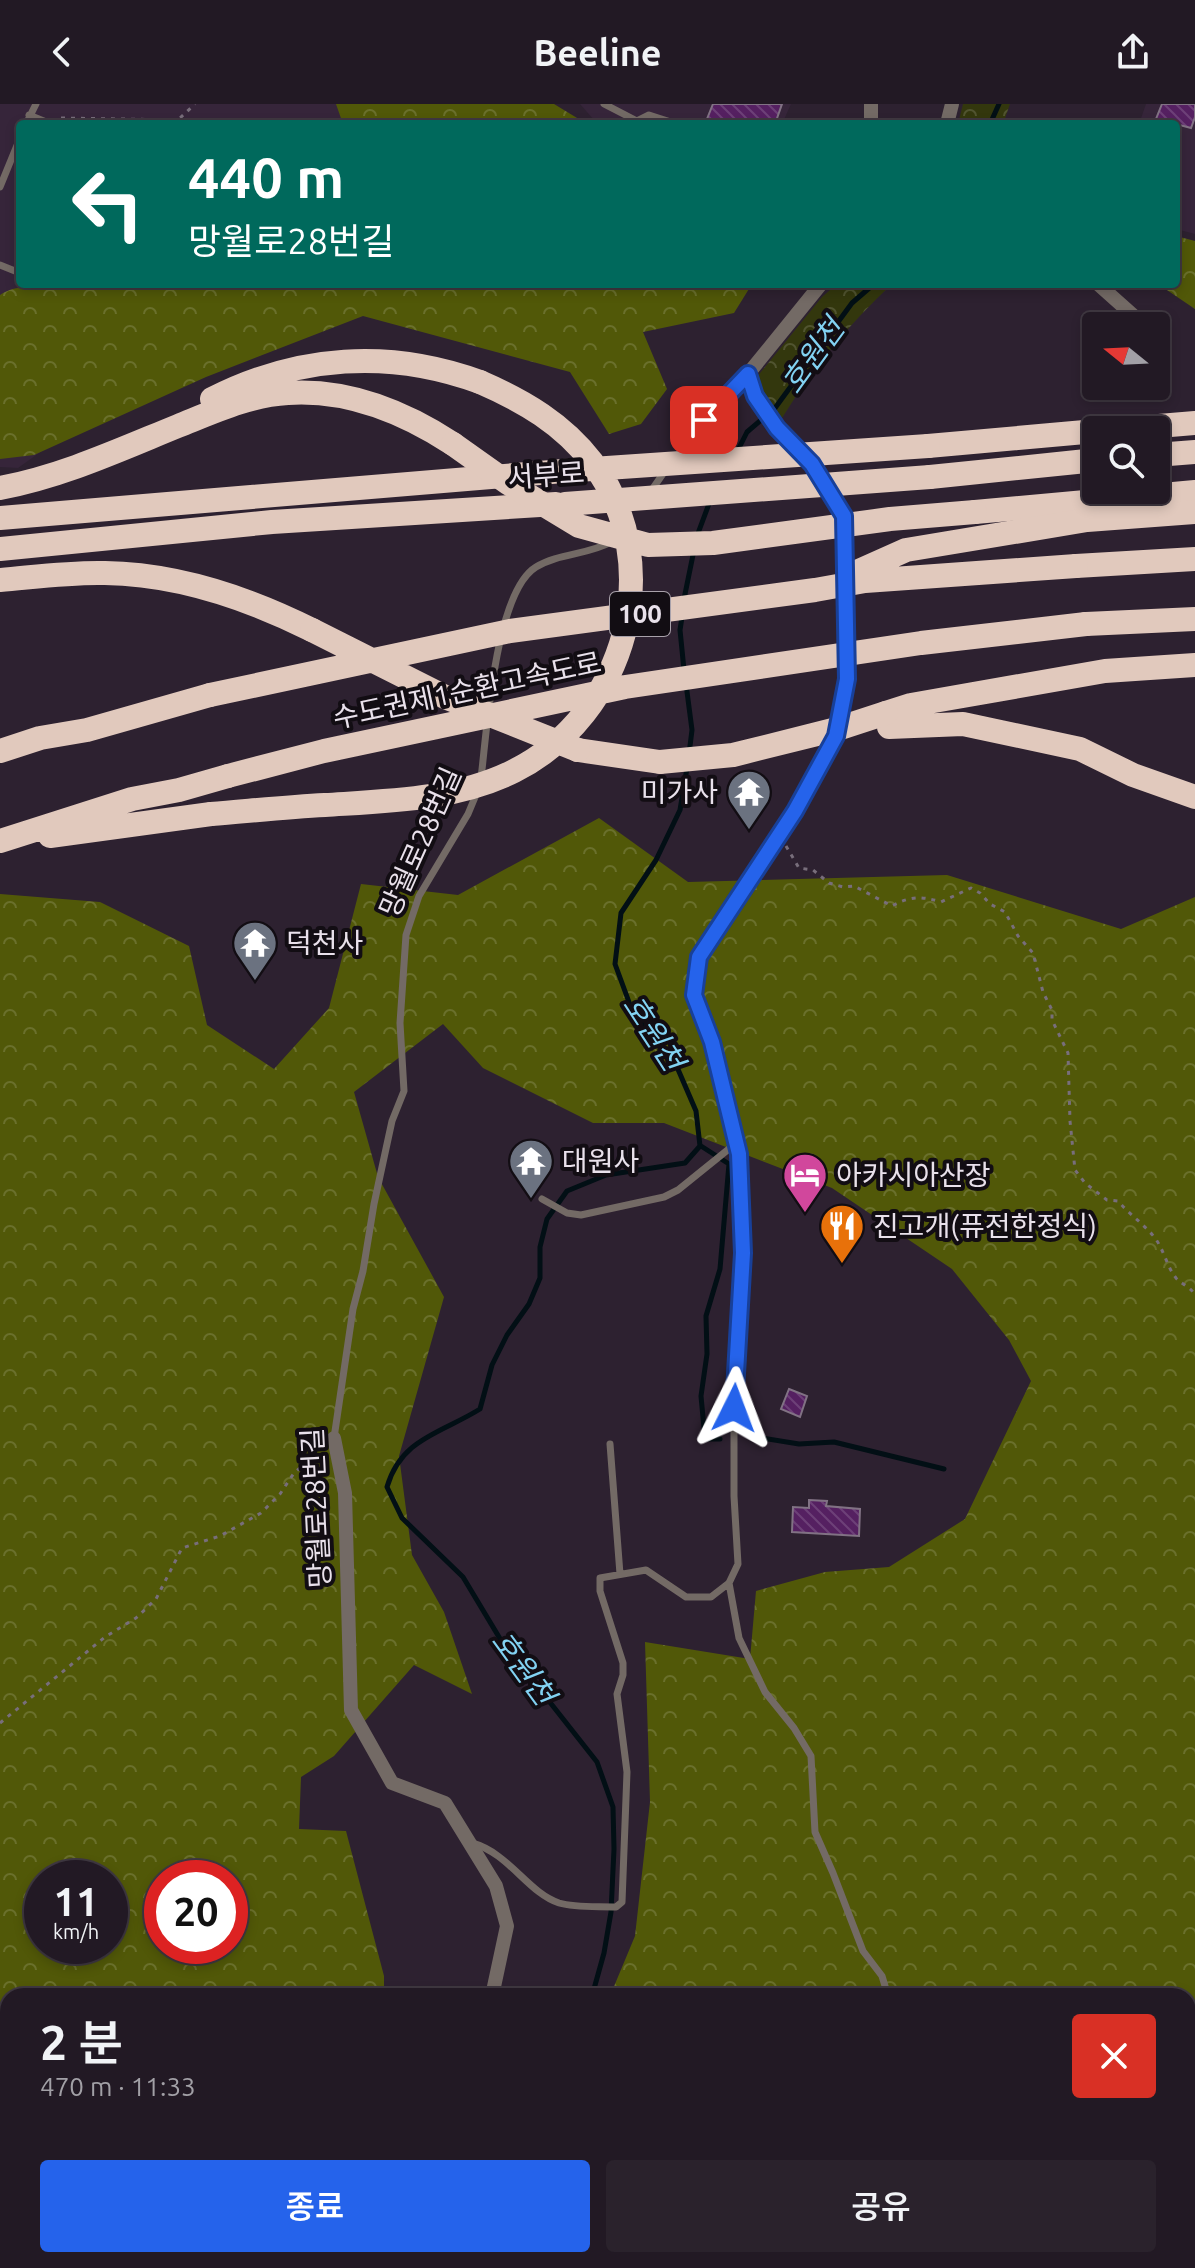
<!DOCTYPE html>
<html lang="ko">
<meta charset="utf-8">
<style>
:root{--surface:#221924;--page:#2a222c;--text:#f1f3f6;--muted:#a2a0a6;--line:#3f3841;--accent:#2563eb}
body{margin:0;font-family:Ubuntu,"Noto Sans KR",sans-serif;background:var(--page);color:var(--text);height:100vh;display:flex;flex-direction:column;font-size:30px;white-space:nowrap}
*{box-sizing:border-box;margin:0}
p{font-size:26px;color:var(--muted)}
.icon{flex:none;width:44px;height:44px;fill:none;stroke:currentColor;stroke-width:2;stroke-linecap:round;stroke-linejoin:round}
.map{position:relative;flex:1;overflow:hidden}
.panel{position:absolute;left:0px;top:1884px;width:1196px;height:280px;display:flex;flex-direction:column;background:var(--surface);border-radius:24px 24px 0 0;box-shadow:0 4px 12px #0003,0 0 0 2px var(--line)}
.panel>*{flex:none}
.hud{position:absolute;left:16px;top:16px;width:1164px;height:168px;border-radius:8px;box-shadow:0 4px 12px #0003,0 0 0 2px var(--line);background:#00695c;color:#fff;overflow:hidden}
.needle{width:52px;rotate:288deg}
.tools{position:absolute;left:1082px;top:208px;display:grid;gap:16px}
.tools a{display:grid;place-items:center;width:88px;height:88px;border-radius:8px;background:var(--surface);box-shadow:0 4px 12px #0003,0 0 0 2px var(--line);font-size:40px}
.speed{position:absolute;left:24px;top:1756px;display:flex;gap:16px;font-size:40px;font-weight:700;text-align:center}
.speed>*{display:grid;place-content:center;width:104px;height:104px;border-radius:50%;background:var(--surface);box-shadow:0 4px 12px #0003,0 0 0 2px var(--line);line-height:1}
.speed small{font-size:20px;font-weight:400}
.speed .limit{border:12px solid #d22;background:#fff;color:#111}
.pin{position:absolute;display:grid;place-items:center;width:68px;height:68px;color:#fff;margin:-34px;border-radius:16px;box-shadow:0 4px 12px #0006}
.me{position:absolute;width:88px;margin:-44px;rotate:3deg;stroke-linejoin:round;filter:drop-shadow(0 0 6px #0008)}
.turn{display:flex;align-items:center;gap:28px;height:168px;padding:0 40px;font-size:36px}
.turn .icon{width:104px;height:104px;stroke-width:2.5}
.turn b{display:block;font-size:56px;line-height:68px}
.round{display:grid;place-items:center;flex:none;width:84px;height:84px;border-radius:8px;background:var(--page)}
.head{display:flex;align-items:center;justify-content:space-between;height:136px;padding:0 40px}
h1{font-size:48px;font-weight:600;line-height:60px}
.button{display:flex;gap:16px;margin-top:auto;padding:16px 40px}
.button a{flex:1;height:92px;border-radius:8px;background:var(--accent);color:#fff;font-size:32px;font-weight:600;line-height:92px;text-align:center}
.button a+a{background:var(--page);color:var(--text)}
header{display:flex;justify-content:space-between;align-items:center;height:104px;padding:0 40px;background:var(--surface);font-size:36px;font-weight:600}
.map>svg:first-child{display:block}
.built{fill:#36253a}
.forest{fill:url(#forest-crowns);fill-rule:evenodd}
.park{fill:url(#park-crowns)}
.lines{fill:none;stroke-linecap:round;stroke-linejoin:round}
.stream{stroke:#020f15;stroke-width:5}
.building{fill:url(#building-back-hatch);stroke:#817284;stroke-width:2}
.path{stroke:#786e7b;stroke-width:3;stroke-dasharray:4 6;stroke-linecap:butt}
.lane{stroke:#736a65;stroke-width:7}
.street{stroke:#736a65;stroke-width:14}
.highway{stroke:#e1c9bd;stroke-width:24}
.highway-bridge{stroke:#e1c9bd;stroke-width:24}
.route-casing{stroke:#184099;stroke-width:20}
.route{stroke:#2563eb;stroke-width:14}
.labels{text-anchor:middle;stroke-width:8;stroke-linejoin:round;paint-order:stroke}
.shield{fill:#120d13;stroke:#a8a1aa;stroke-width:2}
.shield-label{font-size:26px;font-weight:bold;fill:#e9e1eb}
.street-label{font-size:28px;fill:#e9e1eb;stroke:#120d13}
.poi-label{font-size:28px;fill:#e9e1eb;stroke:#120d13;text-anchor:start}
.water-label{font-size:30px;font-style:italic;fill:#82d2f2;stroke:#120d13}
</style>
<header><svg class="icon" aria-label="back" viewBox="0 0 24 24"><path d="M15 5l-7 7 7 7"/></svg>Beeline<svg class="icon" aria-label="share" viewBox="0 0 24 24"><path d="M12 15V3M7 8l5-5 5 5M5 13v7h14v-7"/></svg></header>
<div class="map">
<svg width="1195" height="2164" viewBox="0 0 1195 2164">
<defs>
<pattern id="forest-crowns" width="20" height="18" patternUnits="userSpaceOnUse" patternTransform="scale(2)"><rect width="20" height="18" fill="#515808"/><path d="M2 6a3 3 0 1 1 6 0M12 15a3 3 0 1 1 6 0" fill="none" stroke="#6a702c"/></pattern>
<pattern id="park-crowns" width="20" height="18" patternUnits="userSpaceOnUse" patternTransform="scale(2)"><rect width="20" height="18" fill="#33370d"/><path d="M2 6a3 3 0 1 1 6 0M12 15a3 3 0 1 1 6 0" fill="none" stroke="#515430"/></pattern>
<pattern id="building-back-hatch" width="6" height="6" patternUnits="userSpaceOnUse" patternTransform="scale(2)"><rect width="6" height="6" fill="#552061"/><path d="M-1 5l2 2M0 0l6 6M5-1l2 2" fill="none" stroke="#6d4078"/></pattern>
</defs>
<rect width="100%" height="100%" fill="#2d2130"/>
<path class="built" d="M0 0H357L362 20H20V180H298L119 292 18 364 0 363Z
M580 0H791L782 20H608L594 16Z
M1146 0H1195V130L1176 125V20H1139Z"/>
<path class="forest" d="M336 0H554L587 20H343Z
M1176 132 1195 137V205L1158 180H1176Z
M68 180H752L734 209 643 228 667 285 641 320 609 330 570 268 363 212 206 273 34 351 0 355V191C27 173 42 196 68 180Z
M599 714 688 778 947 771 1121 825 1195 793V2164H655L657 2156H1188V1892H610L635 1832 650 1698 645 1538 750 1555 756 1487 825 1468 889 1463 965 1415 1031 1277 1009 1236 952 1165 832 1084 664 1019H593L483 964 443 920 354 988 378 1073 444 1193 399 1352 412 1451 444 1508 472 1590 414 1561 334 1652 301 1673 299 1725 346 1727 384 1872V1892H8V2156H453L460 2164H0V790L100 798 189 842 207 921 274 965 329 904 361 780 458 791ZM42 1774H110V1842H42ZM162 1774H230V1842H162Z"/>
<path class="park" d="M963 0H1010L1003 20H958Z
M837 180H892C849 220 813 264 782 314L766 302 756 274 822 193Z"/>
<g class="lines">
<path class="stream" d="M990 20 999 0
M738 346 747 328 775 304 852 199 874 180
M697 432 710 397
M684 495 694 446
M682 513 680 526 684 566
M686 580 692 626 689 650
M701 1042 729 1060 720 1165 706 1212 707 1250 701 1292 705 1335H720
M756 1333 799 1340 834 1338 944 1365
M592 1892 604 1849 611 1808 614 1745 613 1703 597 1658 545 1592 520 1568 463 1473 402 1414 387 1383C401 1334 442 1329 480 1305L492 1261 507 1231 529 1200 540 1174V1143L547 1115 567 1087 606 1071 685 1059 700 1042 696 1007 677 963 633 909 615 860 621 809 656 756 680 706 687 664
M409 2156 414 2164"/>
</g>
<path class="building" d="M713 0H782L775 20H705Z
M1162 0H1195V13L1191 24 1176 20H1154Z
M789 1285 807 1292 800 1313 781 1305Z
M809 1396 827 1397 826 1402 860 1405 859 1432 792 1428 793 1403 809 1404Z"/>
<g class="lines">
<path class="path" d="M61 14 178 16 195 0
M786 742 799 764 813 766 829 779 843 783 854 782 892 802C910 792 922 792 941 798L971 784 980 789 990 800 1005 808 1018 832 1033 849 1043 888 1052 906V916L1068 949 1070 1017 1075 1066 1085 1079 1107 1096 1118 1097C1130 1111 1144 1120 1155 1134 1164 1146 1167 1163 1176 1174 1182 1181 1190 1182 1195 1191
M0 1619 105 1533 136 1514 156 1495 182 1444 220 1432 261 1409 280 1390 294 1369 320 1347
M444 2156 456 2164"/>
<path class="lane" d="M604 0 637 17 649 11 677 20
M29 11 51 20
M26 20 36 0
M0 83 20 34
M0 161 20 169
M748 272C758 301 775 322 796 344
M828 385 844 412 845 468
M651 387 667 364
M839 619 847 575 846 485
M481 674C487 627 495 488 536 463 559 449 588 451 611 438
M542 1095 567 1109 581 1111 664 1093 678 1086 735 1040
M334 1334 353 1205 363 1167 374 1100 392 1017 404 987 400 919 406 831 419 792 468 710 478 686
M610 1340 620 1470
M729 1479 739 1534 765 1588 794 1624 811 1652 815 1728 833 1769 863 1847 882 1872 888 1892
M472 1739C509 1749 528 1789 559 1799 576 1804 598 1802 616 1803L622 1798 627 1668 617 1590 623 1571V1559L600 1487V1474L646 1466 686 1493H711L729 1479 738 1460 734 1392V1304L743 1149 739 1050 712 938 694 891 699 853 795 707 836 631
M952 2156 953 2164
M158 2164 168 2156"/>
<path class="street" d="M871 20V0
M947 20 952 0
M1098 180 1145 222
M682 339 748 270 821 180
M334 1334 345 1389 351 1606 392 1679 445 1699 496 1782 507 1822 492 1892"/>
<path class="highway" d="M212 295C298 251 390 245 480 278
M1111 326 1195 319
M928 342 1096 327
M1156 351 1195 348
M930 373 1096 356
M0 384C63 372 119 346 178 322 213 308 249 291 288 289 348 285 404 308 453 340
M975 408 1195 388
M0 414 563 367
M0 445 272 418 556 400
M1076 462 1195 455
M0 476C35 473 70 468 105 469 177 470 248 494 312 526
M1086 520 1195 515
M886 609 911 601 1105 567 1195 561
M889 623 963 620 1080 645 1133 671 1195 693
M578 646 660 658
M0 647 40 634 87 626 210 591
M50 732 211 710
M0 737 132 695 179 686 228 672"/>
<path class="highway-bridge" d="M453 340 508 379 579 422 648 441 713 439 890 415 975 408
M563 367 928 342
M565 400 930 373
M850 471 906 446 1087 416 1195 408
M312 526 445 593 578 646
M210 591 510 527 815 486 865 477 1076 462
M660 658 733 651 837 625 886 609
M228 672 324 647 625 583 921 539 1086 520
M211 710C249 707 287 703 325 701 389 697 456 696 514 667 626 611 669 460 592 358 563 320 524 297 480 278"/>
</g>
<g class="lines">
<g class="route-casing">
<path id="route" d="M704 316 748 270 755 292 777 324 812 360 844 412 847 575 836 632 795 707 699 853 694 891 712 938 739 1050 743 1149 734 1304"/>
</g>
<use href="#route" class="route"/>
</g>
<defs>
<g id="temple-pin" transform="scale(2.3)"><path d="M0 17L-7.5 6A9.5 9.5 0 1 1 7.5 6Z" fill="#6b7280" stroke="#120d13"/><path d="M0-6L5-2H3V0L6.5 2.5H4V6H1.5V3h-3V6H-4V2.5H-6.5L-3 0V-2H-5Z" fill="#fff"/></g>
<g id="hotel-pin" transform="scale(2.3)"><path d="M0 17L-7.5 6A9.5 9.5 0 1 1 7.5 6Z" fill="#d1479c" stroke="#120d13"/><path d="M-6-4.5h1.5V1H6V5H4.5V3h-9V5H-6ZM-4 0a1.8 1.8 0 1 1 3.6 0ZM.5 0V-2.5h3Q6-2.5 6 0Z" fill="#fff"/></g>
<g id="restaurant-pin" transform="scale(2.3)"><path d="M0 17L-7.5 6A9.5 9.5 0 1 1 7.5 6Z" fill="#e8710a" stroke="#120d13"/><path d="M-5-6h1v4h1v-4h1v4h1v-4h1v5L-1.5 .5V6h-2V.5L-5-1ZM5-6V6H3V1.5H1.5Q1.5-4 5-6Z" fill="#fff"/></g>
</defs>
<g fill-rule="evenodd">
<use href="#temple-pin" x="749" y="688"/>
<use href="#temple-pin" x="255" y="839"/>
<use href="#temple-pin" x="531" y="1057"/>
<use href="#hotel-pin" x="805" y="1071"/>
<use href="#restaurant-pin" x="842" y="1122"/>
</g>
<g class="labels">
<rect class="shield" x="610" y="488" width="60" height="44" rx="6"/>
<g class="shield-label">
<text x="640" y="519">100</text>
</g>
<g class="street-label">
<text transform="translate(546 371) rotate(-4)" y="10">서부로</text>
<text transform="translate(467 586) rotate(-12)" y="10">수도권제1순환고속도로</text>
<text transform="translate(420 738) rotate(-66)" y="10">망월로28번길</text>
<text transform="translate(316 1404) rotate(-93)" y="10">망월로28번길</text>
</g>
<g class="poi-label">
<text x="718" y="698" text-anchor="end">미가사</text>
<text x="286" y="849">덕천사</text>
<text x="562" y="1067">대원사</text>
<text x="836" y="1081">아카시아산장</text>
<text x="873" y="1132">진고개(퓨전한정식)</text>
</g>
<g class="water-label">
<text transform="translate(813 252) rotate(-54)" y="10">호원천</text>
<text transform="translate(653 929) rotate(57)" y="10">호원천</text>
<text transform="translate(523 1564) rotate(54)" y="10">호원천</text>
</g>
</g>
</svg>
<div class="tools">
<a><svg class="needle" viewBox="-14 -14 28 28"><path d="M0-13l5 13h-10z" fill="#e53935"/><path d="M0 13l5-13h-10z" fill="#a2a0a6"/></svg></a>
<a><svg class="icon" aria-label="search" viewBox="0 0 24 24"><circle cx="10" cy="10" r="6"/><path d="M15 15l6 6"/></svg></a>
</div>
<div class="speed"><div>11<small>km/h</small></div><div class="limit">20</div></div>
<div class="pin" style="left:704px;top:316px;background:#d93025"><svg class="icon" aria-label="arrive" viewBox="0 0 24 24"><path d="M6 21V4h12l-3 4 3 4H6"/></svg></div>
<svg class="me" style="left:734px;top:1304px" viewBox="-20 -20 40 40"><path d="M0-17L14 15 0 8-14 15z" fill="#2563eb" stroke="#fff" stroke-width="4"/></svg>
<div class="hud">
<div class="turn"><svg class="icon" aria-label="left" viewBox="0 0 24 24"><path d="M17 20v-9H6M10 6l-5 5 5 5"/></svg><div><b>440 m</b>망월로28번길</div></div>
</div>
<section class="panel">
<div class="head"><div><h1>2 분</h1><p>470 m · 11:33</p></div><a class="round" style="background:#d93025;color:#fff"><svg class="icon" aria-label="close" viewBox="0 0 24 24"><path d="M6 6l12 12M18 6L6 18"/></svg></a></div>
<div class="button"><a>종료</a><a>공유</a></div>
</section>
</div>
